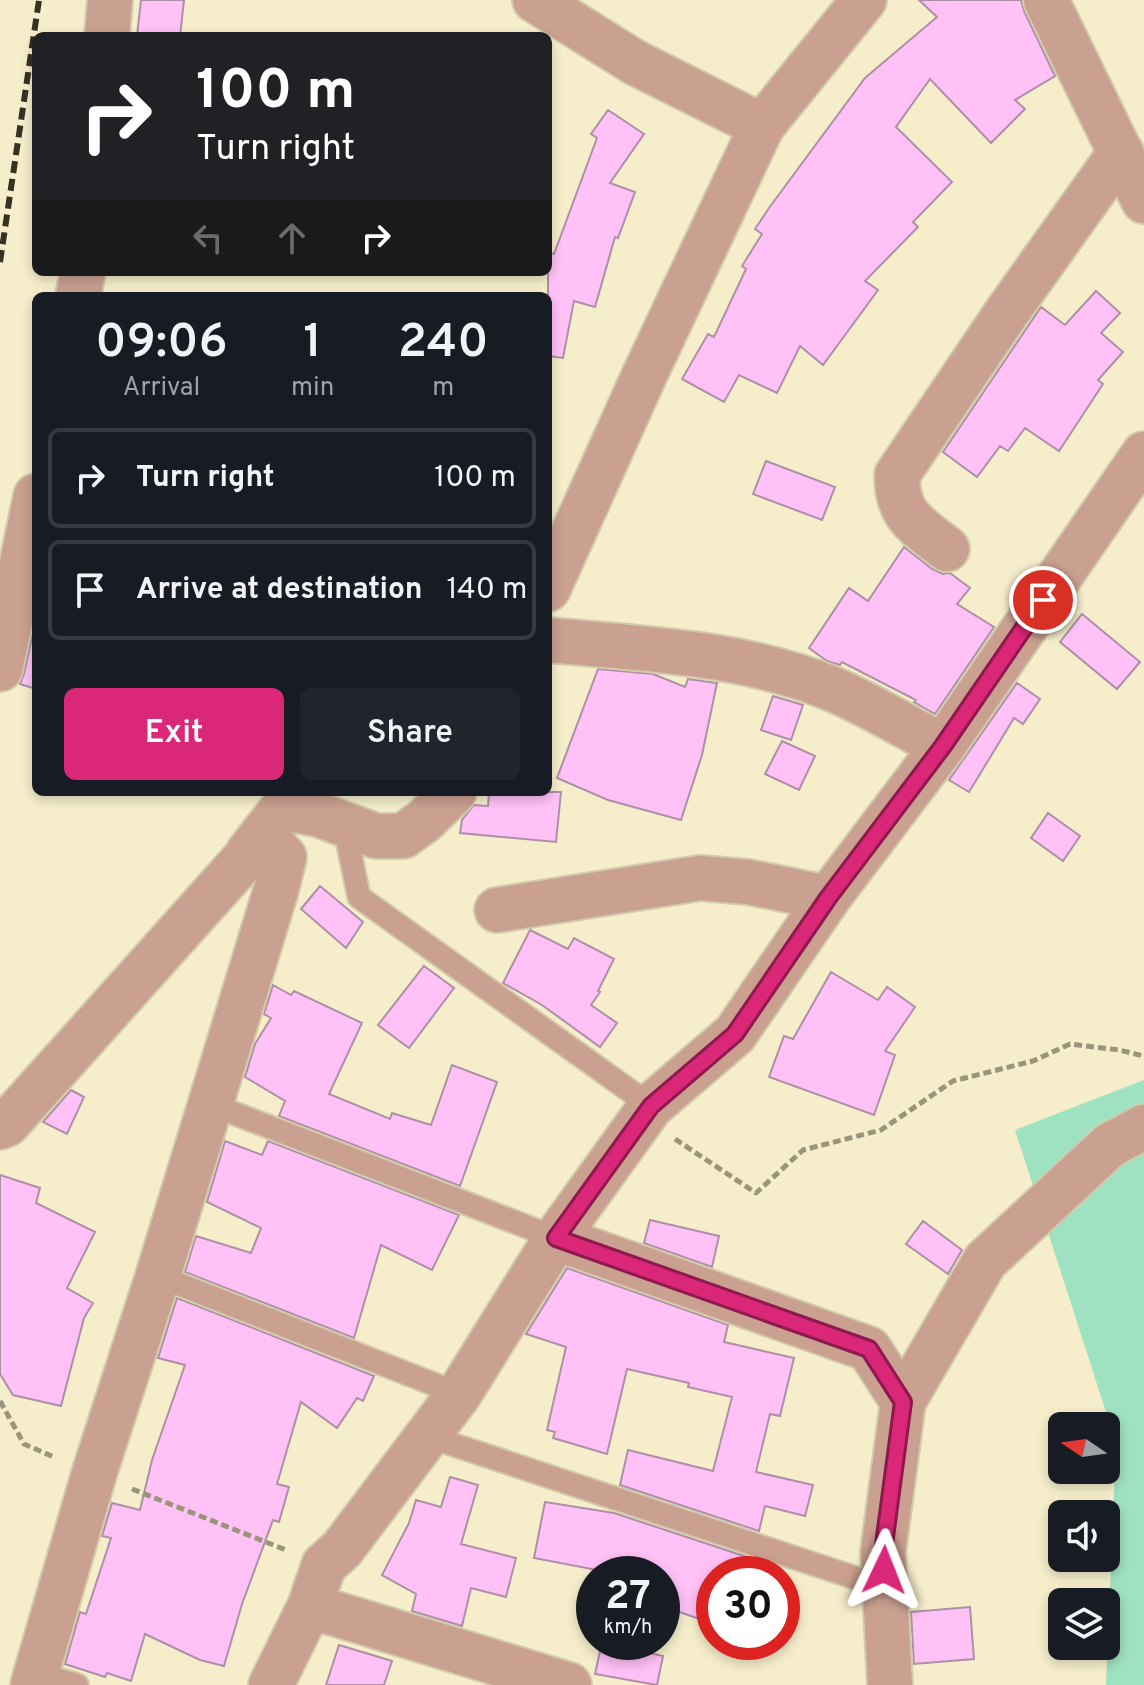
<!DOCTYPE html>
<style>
:root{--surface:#171b24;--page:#20242c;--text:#f1f3f6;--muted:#9ea1a6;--line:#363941;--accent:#db2777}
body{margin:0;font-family:Overpass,sans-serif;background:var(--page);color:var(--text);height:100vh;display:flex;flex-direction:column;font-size:30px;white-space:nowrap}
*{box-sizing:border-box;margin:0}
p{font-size:26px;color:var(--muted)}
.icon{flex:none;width:44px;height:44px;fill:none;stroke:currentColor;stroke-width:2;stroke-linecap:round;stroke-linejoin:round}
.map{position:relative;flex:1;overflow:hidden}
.drawer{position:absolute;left:32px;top:292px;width:520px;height:504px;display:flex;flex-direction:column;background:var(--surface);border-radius:12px;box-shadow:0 4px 12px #0003}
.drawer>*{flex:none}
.banner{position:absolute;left:32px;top:32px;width:520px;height:244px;border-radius:12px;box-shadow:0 4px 12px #0003;background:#202124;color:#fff;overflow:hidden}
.needle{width:52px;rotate:283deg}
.controls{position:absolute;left:1048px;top:1412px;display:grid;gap:16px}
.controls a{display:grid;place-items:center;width:72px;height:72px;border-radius:12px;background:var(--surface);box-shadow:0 4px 12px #0003;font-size:40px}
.speed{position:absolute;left:576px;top:1556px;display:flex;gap:16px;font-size:40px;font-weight:700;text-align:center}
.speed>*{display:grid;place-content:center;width:104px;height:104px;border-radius:50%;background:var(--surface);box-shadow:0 4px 12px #0003;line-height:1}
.speed small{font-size:20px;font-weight:400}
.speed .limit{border:12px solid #d22;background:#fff;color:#111}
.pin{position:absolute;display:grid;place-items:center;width:68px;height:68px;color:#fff;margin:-34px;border:4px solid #fff;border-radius:50%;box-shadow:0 2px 8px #0007}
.me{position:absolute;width:88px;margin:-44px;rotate:2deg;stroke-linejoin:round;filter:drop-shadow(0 0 6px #0008)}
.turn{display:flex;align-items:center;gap:28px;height:168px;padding:0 32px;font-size:36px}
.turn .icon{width:104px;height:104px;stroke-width:2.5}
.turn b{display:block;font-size:56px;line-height:68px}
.lanes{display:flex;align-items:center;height:76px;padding:0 32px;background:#0003;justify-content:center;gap:40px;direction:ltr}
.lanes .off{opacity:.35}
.eta{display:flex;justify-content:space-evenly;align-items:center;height:136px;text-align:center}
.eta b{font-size:48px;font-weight:600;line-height:56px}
.action{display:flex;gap:16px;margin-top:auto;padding:16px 32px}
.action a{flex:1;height:92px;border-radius:12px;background:var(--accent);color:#fff;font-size:32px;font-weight:600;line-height:92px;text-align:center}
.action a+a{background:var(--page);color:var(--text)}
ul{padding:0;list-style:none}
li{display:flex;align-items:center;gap:24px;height:100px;margin:0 16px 12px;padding:0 16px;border:4px solid var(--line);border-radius:12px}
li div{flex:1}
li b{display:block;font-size:30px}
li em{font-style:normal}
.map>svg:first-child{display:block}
.green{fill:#9fe2c1}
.building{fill:#ffc1f6;stroke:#ac90a8;stroke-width:2}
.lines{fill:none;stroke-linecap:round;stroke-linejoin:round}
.lane-casing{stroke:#d2cbab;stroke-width:26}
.street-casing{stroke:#d2cbab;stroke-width:48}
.path{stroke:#9a947a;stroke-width:5;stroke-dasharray:8 4;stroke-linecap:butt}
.lane{stroke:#caa090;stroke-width:22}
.street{stroke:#caa090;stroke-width:44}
.rail{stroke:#363223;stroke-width:6;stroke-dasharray:12 6;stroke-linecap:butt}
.route-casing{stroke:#8e194d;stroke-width:20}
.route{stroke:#db2777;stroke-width:14}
</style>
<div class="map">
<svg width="1144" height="1685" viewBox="0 0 1144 1685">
<rect width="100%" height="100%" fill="#f6eecb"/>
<path class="green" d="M1144 1080V1685H1106L1116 1443 1015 1130Z"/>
<path class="building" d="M141 0H184L180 36H137Z
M919 0H1021L1024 11 1055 76 1015 100 1025 109 991 143 930 79 896 127 952 182 913 222 918 227 865 281 878 290 823 365 800 346 777 393 739 375 724 402 682 379 708 334 714 337 746 269 742 266 762 234 755 229 769 208 865 78 937 17Z
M608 110 644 134 610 183 635 192 618 238 615 237 595 307 574 301 563 358 548 356V252L554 254 597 138 591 134Z
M1096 291 1120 313 1101 333 1123 352 1098 380 1103 384 1059 451 1025 428 1008 451 1000 446 977 477 943 452 1041 307 1065 325Z
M766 461 835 487 822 520 753 494Z
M904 547 932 569 943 574 950 573 970 588 957 604 994 627 935 714 914 702 916 700 842 662 840 665 827 661 809 648 849 588 868 601Z
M1082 614 1140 662 1117 689 1060 642Z
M36 619V689L20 684 24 674Z
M598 669 653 674 685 687 688 679 717 683 702 755 681 820 608 800 557 778Z
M1017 683 1040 699 1023 724 1014 718 969 792 949 780Z
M773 696 803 705 791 740 761 730Z
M782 741 815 756 799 790 765 774Z
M489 792H561L556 842 460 833 462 820 474 805 488 806Z
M1048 813 1080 836 1063 861 1031 838Z
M320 886 363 922 346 948 301 909Z
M530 930 568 949 574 938 614 959 598 991 600 992 591 1005 617 1023 600 1047 542 1005 503 983Z
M424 966 454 988 409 1048 378 1025Z
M831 972 878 1000 887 987 915 1007 885 1051 895 1055 874 1115 769 1077 784 1036 793 1039Z
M273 985 291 995 294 991 362 1023 329 1094 390 1119 392 1113 431 1125 452 1065 497 1082 460 1186 279 1116 285 1101 245 1077 255 1044 271 1018 264 1014Z
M71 1090 84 1097 67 1134 43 1122Z
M225 1141 262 1155 268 1141 459 1215 432 1270 381 1245 354 1338 185 1272 196 1236 251 1253 261 1228 207 1202Z
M0 1175 40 1188 36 1203 95 1232 67 1288 93 1303 84 1318 61 1406 13 1395 0 1374Z
M650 1220 719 1236 712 1267 644 1243Z
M923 1221 962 1250 948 1274 906 1244Z
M567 1268 728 1325 724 1342 794 1358 780 1416 770 1414 756 1472 813 1485 805 1516 765 1506 759 1531 620 1485 628 1450 713 1471 732 1397 688 1387 689 1383 627 1369 607 1454 553 1438 555 1432 547 1430 566 1347 526 1334Z
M177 1298 374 1376 363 1401 357 1398 337 1428 301 1402 277 1484 289 1487 279 1522 273 1520 242 1604 224 1666 200 1660 145 1634 131 1681 107 1673 105 1677 65 1664 80 1612 86 1614 111 1538 102 1536 112 1503 140 1510 152 1460 185 1365 158 1358Z
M450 1477 478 1485 461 1544 516 1558 506 1597 471 1588 462 1626 412 1611 416 1594 382 1575 409 1523 416 1500 441 1507Z
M545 1502 614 1513 753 1559 750 1574H714V1624L662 1606V1574H596L597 1570 534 1558Z
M970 1607 974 1659 914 1664 911 1612Z
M602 1642 663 1656 657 1685 595 1674Z
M339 1645 392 1661 384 1685H326Z"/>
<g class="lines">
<g class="lane-casing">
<path id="lane" d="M344 824 359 897 651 1106
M210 1104 556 1238
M158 1276 459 1394
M427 1436 886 1588
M36 1673 77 1685"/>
</g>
<g class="street-casing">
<path id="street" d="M535 0 634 62 762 126
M1046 0 1144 201
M107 36 110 0
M78 296 83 272
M947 549C917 525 897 517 897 475L1007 312 1121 152
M548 589 644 376 762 126 864 0
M548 640C645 649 744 652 835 690 872 706 907 728 943 746
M0 669 36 496
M248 853 283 808 317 814 376 836H403L424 821 454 792
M497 910 700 878 748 882 828 898
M0 1127 7 1124 265 836 284 857 276 890 158 1276 94 1474 33 1685
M556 1238 651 1106 735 1034 828 898 943 746 1144 454
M903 1402 985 1261 1110 1145 1144 1127
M310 1606 569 1685
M271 1685 310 1606 324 1565 342 1549 459 1394 556 1238 869 1349 903 1402 883 1552 890 1685"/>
</g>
<path class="path" d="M675 1139 756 1193 803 1150 881 1130 953 1081 1033 1061 1070 1044 1119 1050 1144 1056
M0 1401 24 1444 56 1458
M132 1489 286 1550"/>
<use href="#lane" class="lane"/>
<use href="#street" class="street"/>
<path class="rail" d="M0 262 39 0"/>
</g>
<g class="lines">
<g class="route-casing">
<path id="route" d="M884 1570 883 1552 903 1402 869 1349 556 1238 651 1106 735 1034 828 898 943 746 1043 600"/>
</g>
<use href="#route" class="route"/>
</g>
</svg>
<div class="controls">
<a><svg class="needle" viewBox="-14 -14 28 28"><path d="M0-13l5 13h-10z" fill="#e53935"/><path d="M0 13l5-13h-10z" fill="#9ea1a6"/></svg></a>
<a><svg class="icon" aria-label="sound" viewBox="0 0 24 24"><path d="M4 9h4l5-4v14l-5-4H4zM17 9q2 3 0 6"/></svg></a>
<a><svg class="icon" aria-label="layers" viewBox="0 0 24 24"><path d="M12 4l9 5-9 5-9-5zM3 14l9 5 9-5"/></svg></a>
</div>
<div class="speed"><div>27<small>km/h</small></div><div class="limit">30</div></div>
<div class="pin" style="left:1043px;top:600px;background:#d93025"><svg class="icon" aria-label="arrive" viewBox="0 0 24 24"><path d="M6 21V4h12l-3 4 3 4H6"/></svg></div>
<svg class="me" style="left:884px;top:1570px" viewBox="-20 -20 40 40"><path d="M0-17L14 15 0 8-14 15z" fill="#db2777" stroke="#fff" stroke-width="4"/></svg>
<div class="banner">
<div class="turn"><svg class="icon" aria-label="right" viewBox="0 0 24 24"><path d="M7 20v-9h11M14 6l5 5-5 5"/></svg><div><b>100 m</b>Turn right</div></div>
<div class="lanes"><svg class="icon off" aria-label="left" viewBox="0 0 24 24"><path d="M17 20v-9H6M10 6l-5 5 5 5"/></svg><svg class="icon off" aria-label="ahead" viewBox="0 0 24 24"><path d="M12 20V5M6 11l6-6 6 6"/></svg><svg class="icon" aria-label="right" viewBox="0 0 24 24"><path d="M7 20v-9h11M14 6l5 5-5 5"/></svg></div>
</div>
<section class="drawer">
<div class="eta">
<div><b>09:06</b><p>Arrival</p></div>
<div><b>1</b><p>min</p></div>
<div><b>240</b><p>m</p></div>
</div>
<ul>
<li><svg class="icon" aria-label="right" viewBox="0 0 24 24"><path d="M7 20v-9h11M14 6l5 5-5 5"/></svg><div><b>Turn right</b></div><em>100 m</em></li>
<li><svg class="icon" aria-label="arrive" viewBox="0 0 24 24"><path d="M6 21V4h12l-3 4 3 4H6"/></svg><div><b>Arrive at destination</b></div><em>140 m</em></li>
</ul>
<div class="action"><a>Exit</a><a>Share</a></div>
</section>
</div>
